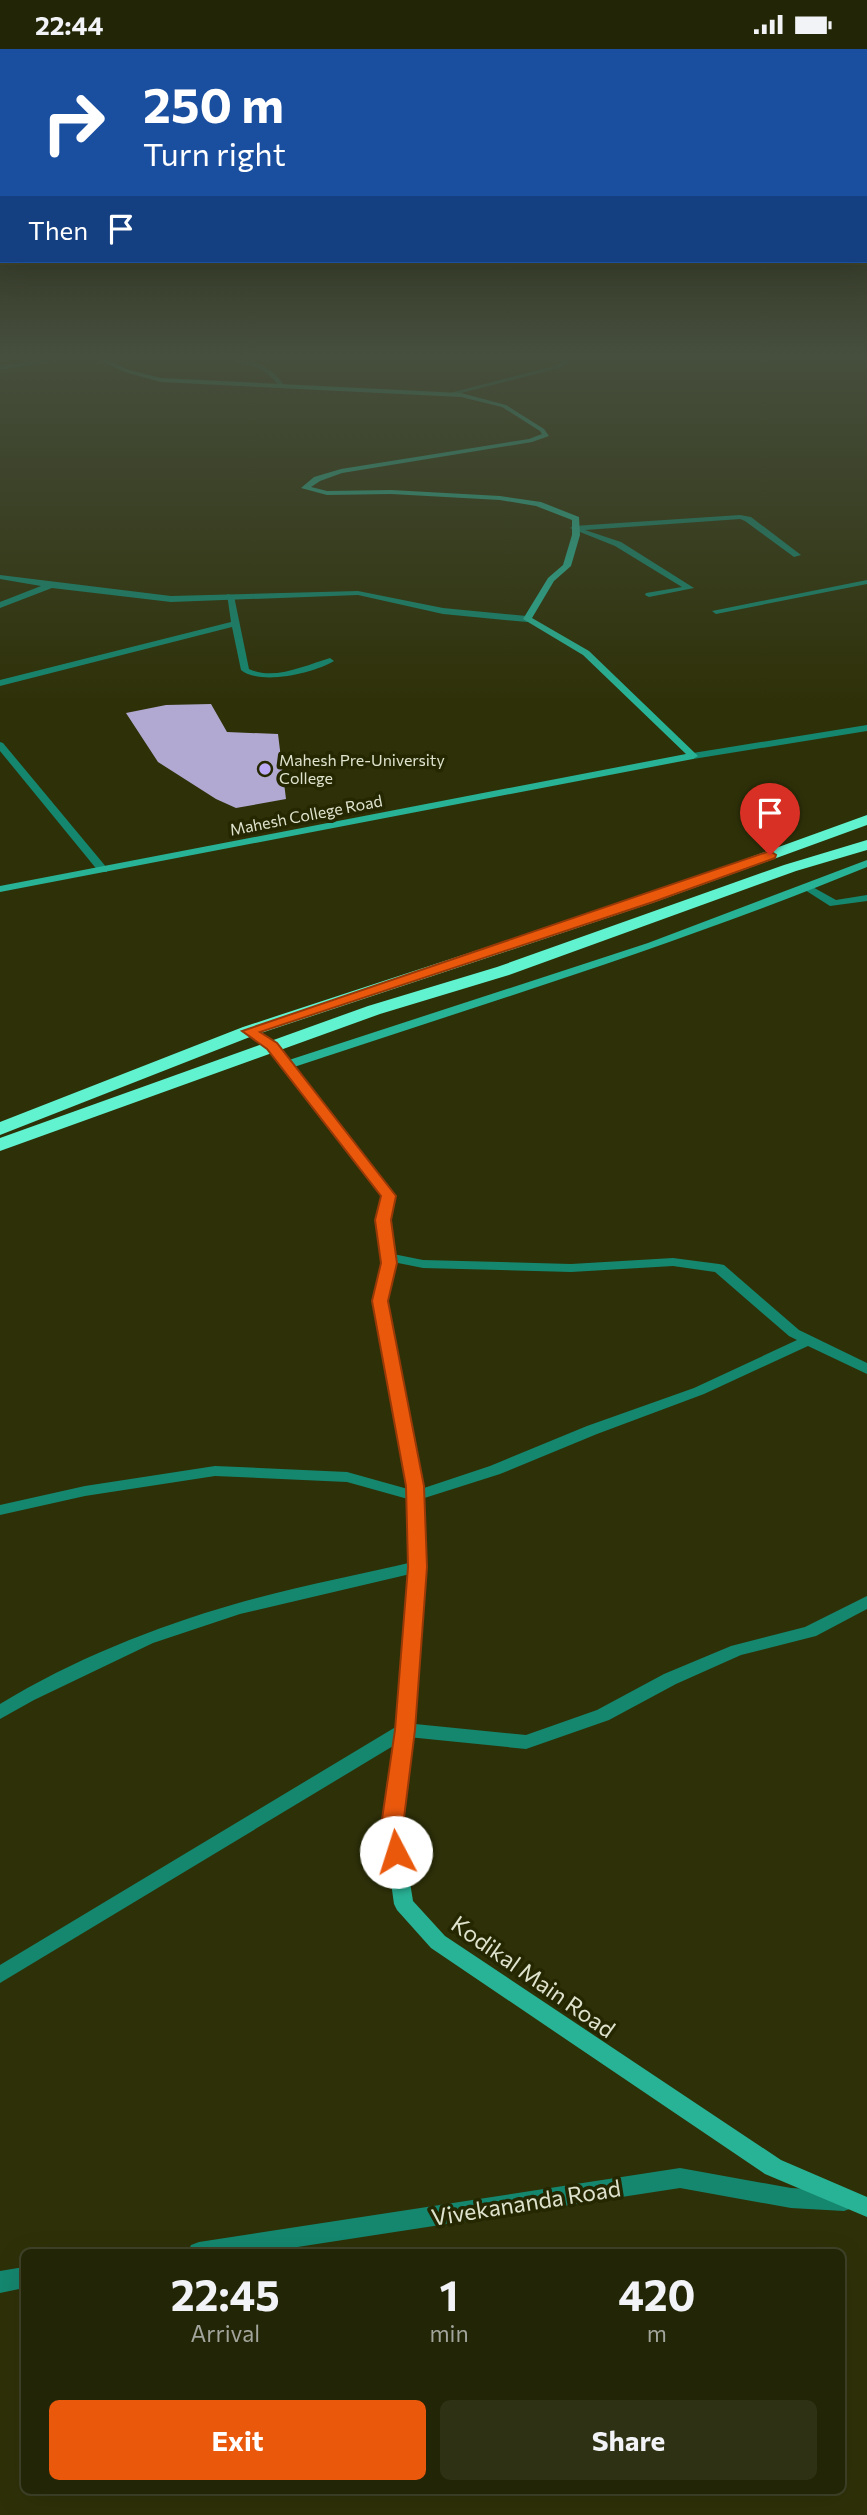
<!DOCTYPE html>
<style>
:root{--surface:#222506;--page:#2e3114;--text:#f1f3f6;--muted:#a2a59b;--line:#3f4228;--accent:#ea580c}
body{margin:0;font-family:Commissioner,sans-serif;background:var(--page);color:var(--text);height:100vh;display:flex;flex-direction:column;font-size:26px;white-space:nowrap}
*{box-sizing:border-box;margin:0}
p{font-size:23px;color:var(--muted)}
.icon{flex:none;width:38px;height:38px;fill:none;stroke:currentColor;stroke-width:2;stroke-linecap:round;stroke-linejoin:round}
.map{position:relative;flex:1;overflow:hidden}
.side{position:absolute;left:21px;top:2200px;width:824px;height:245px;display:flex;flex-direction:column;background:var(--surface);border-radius:10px;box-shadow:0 7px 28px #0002,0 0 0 2px var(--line)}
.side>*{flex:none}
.guide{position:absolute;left:0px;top:0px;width:868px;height:214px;box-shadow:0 7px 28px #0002,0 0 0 2px var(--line);background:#1a4fa0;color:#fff;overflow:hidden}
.pin{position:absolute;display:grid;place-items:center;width:60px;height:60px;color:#fff;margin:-72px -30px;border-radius:50% 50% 50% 0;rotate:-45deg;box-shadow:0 0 7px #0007}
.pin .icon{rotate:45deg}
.me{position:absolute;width:77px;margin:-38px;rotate:355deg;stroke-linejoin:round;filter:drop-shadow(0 0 5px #0008)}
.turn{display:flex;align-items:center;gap:24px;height:147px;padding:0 28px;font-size:32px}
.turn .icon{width:91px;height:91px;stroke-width:2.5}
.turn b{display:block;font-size:49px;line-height:60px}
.then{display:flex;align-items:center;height:66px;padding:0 28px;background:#0003;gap:14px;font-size:26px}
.eta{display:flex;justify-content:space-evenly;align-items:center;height:119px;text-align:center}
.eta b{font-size:42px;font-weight:700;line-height:49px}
.button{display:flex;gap:14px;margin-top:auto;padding:14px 28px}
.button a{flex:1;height:80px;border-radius:10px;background:var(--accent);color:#fff;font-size:28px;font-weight:700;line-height:80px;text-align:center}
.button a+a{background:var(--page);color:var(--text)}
.status{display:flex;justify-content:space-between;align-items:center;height:49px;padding:0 35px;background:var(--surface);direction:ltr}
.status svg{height:19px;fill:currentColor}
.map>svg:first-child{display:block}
.building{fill:#b1a9d2}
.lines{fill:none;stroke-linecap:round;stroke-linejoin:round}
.lane{fill:#15876f;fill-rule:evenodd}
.street{fill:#15876f;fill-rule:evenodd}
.secondary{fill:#28b396;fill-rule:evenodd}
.highway{fill:#61f2cf;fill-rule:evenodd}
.route{fill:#ea580c;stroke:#983908;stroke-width:2}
.poi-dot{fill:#bbaaf6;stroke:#242700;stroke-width:2.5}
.labels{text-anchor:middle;stroke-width:7;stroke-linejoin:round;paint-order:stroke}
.far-poi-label{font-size:16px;fill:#dfe3cd;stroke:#242700;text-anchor:start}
.far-street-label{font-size:16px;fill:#dfe3cd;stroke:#242700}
.near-street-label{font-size:23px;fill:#dfe3cd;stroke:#242700}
</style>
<div class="status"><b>22:44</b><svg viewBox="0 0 49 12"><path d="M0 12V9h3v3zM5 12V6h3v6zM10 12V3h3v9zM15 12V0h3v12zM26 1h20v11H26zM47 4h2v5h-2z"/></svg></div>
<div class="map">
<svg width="867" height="2466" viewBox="0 0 867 2466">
<rect width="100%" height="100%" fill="#2e3108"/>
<path class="building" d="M211 655 227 683 278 685 286 750 236 759 216 750 158 713 126 664 166 656Z"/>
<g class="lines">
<path class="lane" d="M220 308C246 308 271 314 285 338L280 339C263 313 245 318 220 308Z
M227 545 234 547 249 620C274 632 306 616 330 609L334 612C314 624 261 637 241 621L232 578 0 637V631L231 573Z
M0 693 3 694 107 819V823H99L0 702Z"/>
<path class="street" d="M60 308H78L0 321V317Z
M569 308H577L559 319 449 347 446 345 555 317Z
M740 466 751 468 801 506 794 508 745 472 740 470 585 481 621 493 694 539 649 548 645 546 646 544 682 538 615 497 570 479 574 477Z
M0 526 171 547 358 542 443 559 527 567 531 570 527 573 443 565 358 546 171 553 52 539 0 559V553L41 537 0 530Z
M867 531V535L716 565 712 562Z
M867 676V682L693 710 688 707 693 704Z
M809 836 836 851 867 846V852L830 857 805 841V837Z
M388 1204 423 1211 571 1215 673 1209 719 1215 724 1216 799 1281 867 1314V1325L808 1297 704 1345 597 1385 500 1425 415 1452 347 1433 215 1427 85 1447 0 1466V1456L85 1437 215 1417 347 1423 415 1442 490 1417 587 1377 694 1339 797 1291 789 1287 715 1223 673 1217 571 1223 423 1219 383 1211 381 1208Z
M417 1512 423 1514 425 1518 423 1522 240 1565 153 1594 34 1651 0 1670V1655C72 1611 155 1578 235 1555 295 1538 357 1526 417 1512Z
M867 1547V1560L816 1587 741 1606 676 1635 609 1671 526 1700 408 1688 0 1934V1916L399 1676 405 1674 526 1686 597 1661 664 1625 731 1597 805 1578Z
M680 2119 791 2139 844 2142 852 2145 855 2152 852 2159 844 2162 791 2159 680 2139 265 2203H188L191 2196 199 2193Z
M24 2218V2239L0 2244V2222Z"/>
<path class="secondary" d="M93 308H102L129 321 161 329 461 344 506 356 544 380 549 387 532 393 342 424 320 432 311 438 327 442 391 441 500 447 541 453 579 468 580 486 571 517 554 532 532 569 589 602 698 707 693 710 0 843V837L686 705 583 606 523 570 548 529 563 516 572 486V471L536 457 500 451 391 445 327 446 301 439 314 428 341 420 529 390 542 385 540 382 502 358 461 348 161 333 125 323Z
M867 811V818C680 895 486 954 294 1018L395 1147 390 1171 396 1215 388 1252 423 1437 425 1518 414 1681 401 1777 413 1852 445 1887 781 2111 867 2148V2168L765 2125 431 1899 397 1861 394 1855 383 1777 396 1681 409 1518 407 1437 374 1252 382 1215 376 1171 381 1147 268 1000 243 982 245 979C263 978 279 998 289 1011L648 894Z"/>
<path class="highway" d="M867 766V776L655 853 255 986 0 1086V1073L243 978 643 847Z
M867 791V801L796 822 509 926 380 965 0 1102V1089L368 957 497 918 784 816Z"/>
</g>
<linearGradient id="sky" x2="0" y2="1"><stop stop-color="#191b04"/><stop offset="0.47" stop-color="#464e3d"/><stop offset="1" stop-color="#464e3d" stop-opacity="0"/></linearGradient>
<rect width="867" height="653" fill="url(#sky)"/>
<path class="route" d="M770 802 776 806 775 809 653 853 260 983 277 994 396 1147 391 1171 397 1214 388 1252 424 1437 427 1518 415 1681 403 1777 407 1803 404 1809 396 1812 389 1809 381 1777 395 1681 408 1518 406 1437 372 1252 381 1214 375 1171 381 1147 267 1000 242 982Z"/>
<circle class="poi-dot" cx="265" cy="720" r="7"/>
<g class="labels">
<g class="far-poi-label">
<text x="279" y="717">Mahesh Pre-University<tspan x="279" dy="18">College</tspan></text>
</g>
<g class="far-street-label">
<text transform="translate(306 766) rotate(-11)" y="6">Mahesh College Road</text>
</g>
<g class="near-street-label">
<text transform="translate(533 1928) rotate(35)" y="8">Kodikal Main Road</text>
<text transform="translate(526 2154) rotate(-9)" y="8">Vivekananda Road</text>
</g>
</g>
</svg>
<div class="pin" style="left:770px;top:806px;background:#d93025"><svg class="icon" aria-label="arrive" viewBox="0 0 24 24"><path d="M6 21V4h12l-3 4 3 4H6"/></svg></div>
<svg class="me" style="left:396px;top:1803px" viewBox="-20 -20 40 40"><circle r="19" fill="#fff"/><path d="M0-13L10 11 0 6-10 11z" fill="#ea580c"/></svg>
<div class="guide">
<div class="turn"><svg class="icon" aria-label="right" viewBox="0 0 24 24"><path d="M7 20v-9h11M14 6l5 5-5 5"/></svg><div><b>250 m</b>Turn right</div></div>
<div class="then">Then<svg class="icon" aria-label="arrive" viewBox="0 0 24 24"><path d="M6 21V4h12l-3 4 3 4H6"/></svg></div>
</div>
<section class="side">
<div class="eta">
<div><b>22:45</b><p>Arrival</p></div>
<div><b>1</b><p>min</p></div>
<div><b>420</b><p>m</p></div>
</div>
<div class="button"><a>Exit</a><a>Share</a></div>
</section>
</div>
